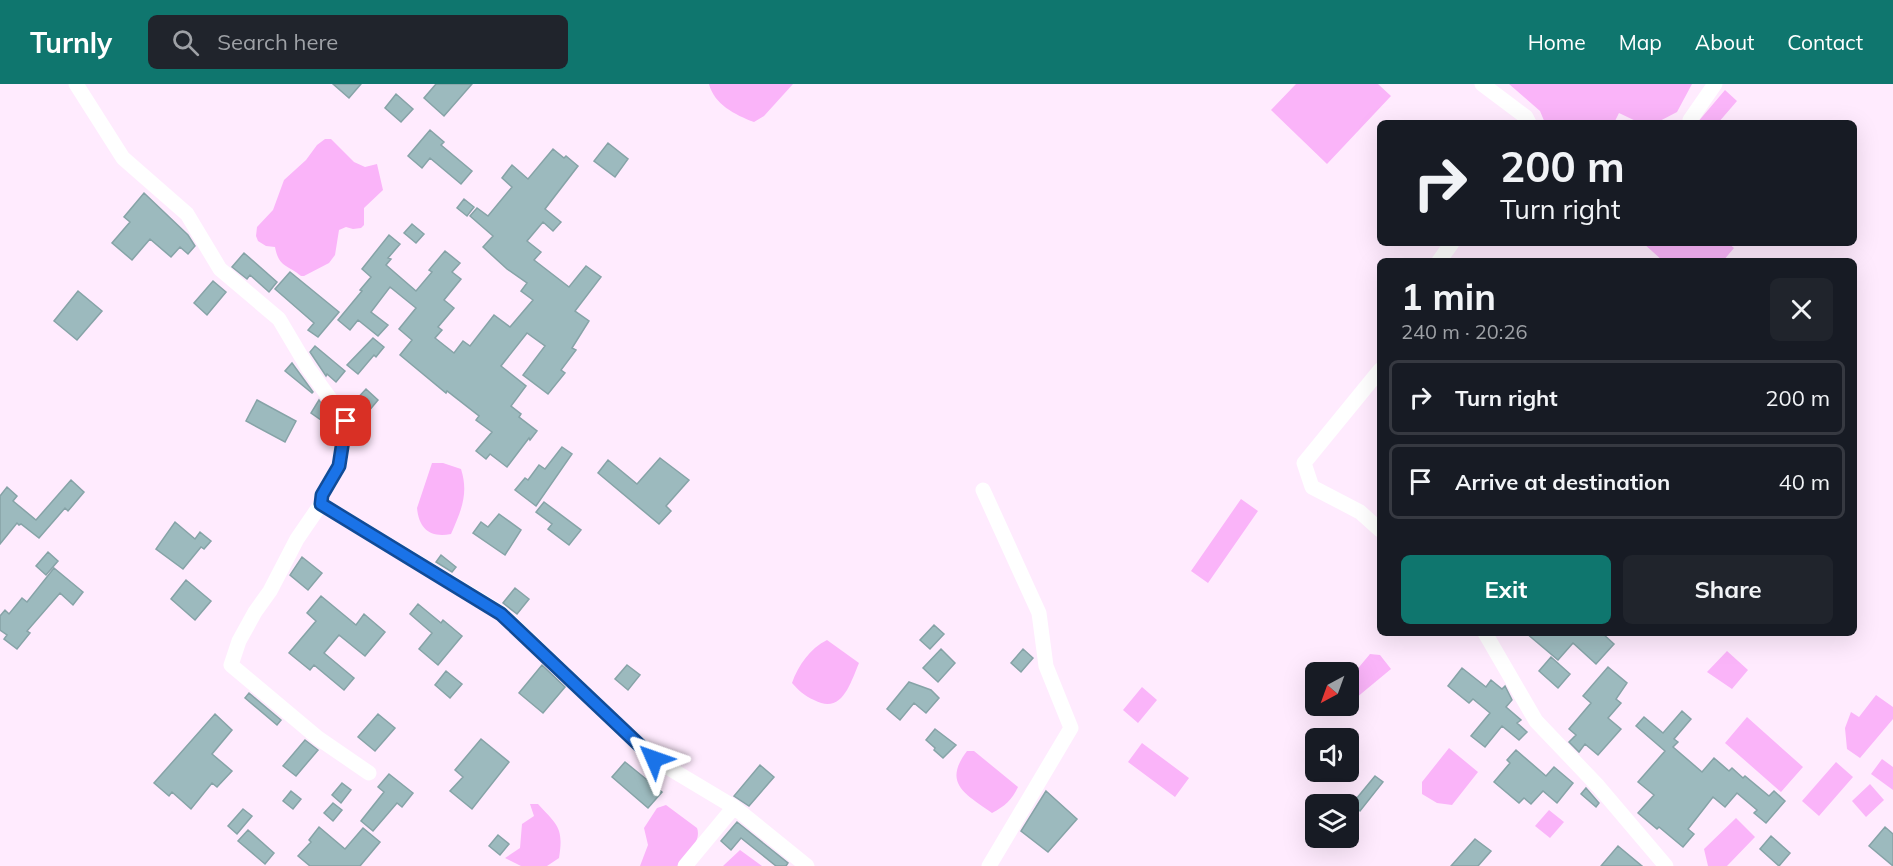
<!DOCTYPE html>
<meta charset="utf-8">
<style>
:root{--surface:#171b24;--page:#20242c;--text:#f1f3f6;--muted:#9ea1a6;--line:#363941;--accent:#0f766e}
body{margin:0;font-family:Mulish,sans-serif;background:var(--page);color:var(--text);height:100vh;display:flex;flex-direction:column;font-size:22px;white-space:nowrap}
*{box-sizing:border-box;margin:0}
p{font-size:20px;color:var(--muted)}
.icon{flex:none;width:33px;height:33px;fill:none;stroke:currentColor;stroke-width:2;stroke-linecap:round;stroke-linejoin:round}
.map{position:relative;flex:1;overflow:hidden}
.details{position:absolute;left:1377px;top:174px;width:480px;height:378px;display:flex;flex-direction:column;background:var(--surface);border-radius:9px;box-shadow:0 6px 24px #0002}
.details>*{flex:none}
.top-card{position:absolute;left:1377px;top:36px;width:480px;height:126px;border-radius:9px;box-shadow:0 6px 24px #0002;background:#171b24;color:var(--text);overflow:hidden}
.needle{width:39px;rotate:221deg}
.controls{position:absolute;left:1305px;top:578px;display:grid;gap:12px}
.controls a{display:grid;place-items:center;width:54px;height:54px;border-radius:9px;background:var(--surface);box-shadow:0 6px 24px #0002;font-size:30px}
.pin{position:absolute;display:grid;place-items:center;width:51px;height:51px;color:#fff;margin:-26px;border-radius:12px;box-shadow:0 3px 9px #0006}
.me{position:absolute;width:66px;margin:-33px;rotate:313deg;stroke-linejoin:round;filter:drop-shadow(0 0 4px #0008)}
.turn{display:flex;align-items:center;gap:21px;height:126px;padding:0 24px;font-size:27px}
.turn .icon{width:78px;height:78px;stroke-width:2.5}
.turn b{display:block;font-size:42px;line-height:51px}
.round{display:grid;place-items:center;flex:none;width:63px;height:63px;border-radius:9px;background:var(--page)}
.headline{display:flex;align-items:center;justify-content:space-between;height:102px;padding:0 24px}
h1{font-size:36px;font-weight:700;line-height:45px}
.button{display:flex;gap:12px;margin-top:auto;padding:12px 24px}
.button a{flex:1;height:69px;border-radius:9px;background:var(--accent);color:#fff;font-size:24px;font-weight:700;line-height:69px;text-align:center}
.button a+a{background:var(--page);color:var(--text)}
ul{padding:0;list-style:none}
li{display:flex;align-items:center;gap:18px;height:75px;margin:0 12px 9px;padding:0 12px;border:3px solid var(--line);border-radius:9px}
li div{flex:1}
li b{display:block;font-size:22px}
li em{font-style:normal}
header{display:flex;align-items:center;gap:36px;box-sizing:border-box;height:84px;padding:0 30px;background:var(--accent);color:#fff}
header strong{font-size:28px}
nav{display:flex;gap:33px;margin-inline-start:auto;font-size:21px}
.search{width:420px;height:54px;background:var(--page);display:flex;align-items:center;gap:15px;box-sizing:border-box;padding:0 21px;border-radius:9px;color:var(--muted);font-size:22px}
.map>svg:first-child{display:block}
.water{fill:#fab4f9}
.building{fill:#9cbabe;stroke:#86a3a7;stroke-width:1.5}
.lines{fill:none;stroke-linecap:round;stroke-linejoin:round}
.street{stroke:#fff;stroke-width:15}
.route-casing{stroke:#114b97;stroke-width:15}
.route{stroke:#1a73e8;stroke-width:10}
</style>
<header>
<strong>Turnly</strong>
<div class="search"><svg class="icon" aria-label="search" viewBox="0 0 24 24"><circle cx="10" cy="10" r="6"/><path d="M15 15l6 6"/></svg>Search here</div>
<nav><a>Home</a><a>Map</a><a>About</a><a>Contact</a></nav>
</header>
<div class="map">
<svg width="1893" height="782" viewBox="0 0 1893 782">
<rect width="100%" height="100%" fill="#ffebfe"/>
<path class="water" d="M709 0H793L764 32 754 38C735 31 714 20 709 0Z
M1296 0H1378L1391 12 1327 80 1271 26Z
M1509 0H1692L1677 28 1656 39H1640L1619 29 1614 39H1545L1540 27Z
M1725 6 1737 17 1718 39H1697Z
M325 55H331L354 78 365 83 377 80 383 106 364 124V141L361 144 353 145 346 143 339 146 335 171 329 179 304 192H301C287 180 279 184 275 163L266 162 258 157 256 152 257 143 273 126 284 96 306 76 317 61Z
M1643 159H1728L1734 164 1723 177H1663Z
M432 379H443L461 385C469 410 461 427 451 450 430 454 419 445 417 424Z
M1241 415 1258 427 1208 499 1191 487Z
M827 556 859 579C850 600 842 631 814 616 805 612 798 606 792 599 798 582 810 564 827 556Z
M1727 567 1748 586 1732 605 1707 588Z
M1370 570 1380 571 1391 585 1350 619 1349 595Z
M1142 603 1157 616 1138 639 1123 626Z
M1876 611 1893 623V635L1860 674 1847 665 1845 644 1851 628 1859 633Z
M1747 633 1803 683 1781 708 1725 659Z
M1142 659 1189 694 1175 713 1128 678Z
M1449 664 1478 688 1452 721 1437 719 1422 710V698Z
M967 667H974L1018 703C1012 716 1005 722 992 729 966 710 942 700 967 667Z
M1882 675 1893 683V706L1871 690Z
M1836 678 1853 693 1819 732 1802 717Z
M1870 700 1884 716 1866 733 1852 717Z
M530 720H538C557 741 564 743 559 774L547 782H521L505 774 520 764 522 740 534 732Z
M666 721 697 744C702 757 686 772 679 782H640L648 761 644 744 657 724Z
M1549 726 1564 738 1550 754 1535 742Z
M1736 734 1755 753 1727 782H1708L1704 765Z
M740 766 762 782H723Z"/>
<path class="building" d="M333 0H361L349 14Z
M436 0H472L444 32 424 14Z
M396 10 413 25 401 38 385 24Z
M430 46 444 58 441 61 472 87 461 100 430 74 422 84 408 72Z
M608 59 628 75 615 93 594 77Z
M553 65 564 74 566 72 578 82 545 125 561 138 553 147 543 138 527 157 541 168 534 176 569 203 586 182 601 193 575 227 589 237 572 264 576 266 561 286 565 289 548 310 523 291 545 262 527 249 501 282 526 302 511 322 521 330 519 333 537 347 530 356 529 354 507 383 490 370 486 375 476 367 492 348 476 336 479 332 447 307 446 309 400 271 412 256 399 245 416 224 390 203 371 228 388 241 378 252 358 236 350 246 338 236 362 207 360 206 371 193 362 185 389 151 400 160 388 174 391 175 386 181 416 207 432 188 429 186 445 167 460 179 452 188 461 195 444 216 454 224 438 243 442 246 435 254 454 269 463 257 470 262 494 231 510 243 533 216 521 207 527 199 507 185 483 163 493 152 470 132 477 124 488 132 512 103 502 94 512 81 528 95Z
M144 109 188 151 195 162 188 170 180 163 171 173 150 155 132 176 112 159 130 138 124 133Z
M464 115 474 123 467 132 457 124Z
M412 140 424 150 416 159 404 149Z
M244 169 277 198 269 208 250 191 247 195 232 183Z
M290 188 339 228 318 253 308 246 314 239 275 205Z
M213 197 226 208 207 231 194 219Z
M78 207 102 227 77 256 54 237Z
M373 254 384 263 376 273 374 271 358 290 347 281Z
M315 262 345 287 336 298 327 290 326 292 310 268Z
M292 279 313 308 312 309 285 287Z
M366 305 378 316 368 328 355 317Z
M257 316 296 337 285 358 246 337Z
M319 316 334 338 331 343 311 329Z
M562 363 572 370 536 422 515 406 525 394 528 396 539 381 545 385Z
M660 374 689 396 666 422 671 427 659 440 598 389 608 376 637 400Z
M71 396 84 408 68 427 65 424 39 454 21 440 19 441 17 439 0 460V412L7 403 17 412 13 417 36 436Z
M544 418 581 446 569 461 548 445 552 440 536 428Z
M499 430 521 446 505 471 473 449 481 438 488 443Z
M175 438 195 455 200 448 211 457 204 465 201 463 183 485 156 465Z
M48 468 58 477 46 491 36 482Z
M441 471 456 483 452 488 436 478Z
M302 473 322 489 308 506 290 491Z
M54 484 83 508 73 521 60 509 27 547 30 549 17 565 4 555 7 551 0 546V532L5 526 9 530 22 514 27 518Z
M186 496 211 517 195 536 171 515Z
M515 504 529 515 517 530 503 519Z
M321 512 356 541 364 530 385 548 365 572 339 551 324 569 354 594 344 606 314 581 310 586 289 569 316 537 307 529Z
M418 520 441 539 443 536 462 552 438 581 419 565 432 549 410 530Z
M934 541 944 550 930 565 920 556Z
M1526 549H1602L1614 560 1596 580 1573 559 1558 576Z
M941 565 955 579 938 598 923 584Z
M1023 565 1033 574 1021 588 1011 579Z
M1551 573 1570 590 1558 604 1539 587Z
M542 581 565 603 543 629 519 609Z
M627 581 640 591 628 606 615 595Z
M1608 583 1627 599 1616 615 1621 619 1608 634 1621 645 1598 671 1585 660 1579 668 1569 658 1576 651 1569 645 1591 619 1583 612Z
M1462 584 1486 603 1491 596 1502 605 1505 602 1512 616 1506 623 1521 636 1517 639 1527 648 1519 656 1502 642 1485 663 1471 652 1490 629 1473 615 1469 619 1448 602Z
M446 587 462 600 450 614 435 601Z
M909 598 931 606 939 614 926 629 914 619 900 636 887 625Z
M249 609 281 636 277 641 245 614Z
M1682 627 1691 635 1674 655 1678 658 1673 663 1702 688 1714 674 1729 687 1732 684 1743 694 1745 692 1769 712 1774 707 1785 717 1766 739 1754 729 1757 726 1737 709 1725 723 1713 713 1688 745 1694 750 1683 763 1659 743 1657 745 1638 729 1654 711 1638 698 1665 667 1636 642 1644 633 1663 649Z
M215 630 232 646 212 670 232 687 217 703 212 699 191 725 172 708 169 712 154 699Z
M378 630 395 644 375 667 358 653Z
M935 645 956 661 943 674 934 666 935 664 926 656Z
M481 655 509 678 472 725 450 707 463 693 455 686Z
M305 656 318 666 296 692 283 682Z
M1516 666 1546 692 1554 683 1573 699 1557 719 1543 707 1531 720 1524 714 1519 719 1494 698 1510 679 1507 676Z
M625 678 662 708 648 724 612 693Z
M760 681 774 693 749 722 734 712Z
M389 690 413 709 402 723 397 719 373 747 361 737 384 708 378 703Z
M1375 692 1383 698 1360 727 1352 720Z
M342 699 351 706 341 719 332 711Z
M1586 704 1599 719 1596 723 1581 710Z
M291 707 301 715 293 725 283 717Z
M1046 707 1077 735 1048 768 1021 747Z
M333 719 342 726 333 737 324 729Z
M243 725 252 732 237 750 228 742Z
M737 738 788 779 786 782H776L741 754 731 766 721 757Z
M319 743 345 765 363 744 380 758 360 782H310L298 772 311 758 309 756Z
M1885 743 1893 750V782L1869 762Z
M248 746 274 769 265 780 238 757Z
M498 751 509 760 500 771 489 762Z
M1771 752 1790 769 1779 782 1760 765Z
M1475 755 1491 767 1478 782H1451Z
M1618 762 1642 782H1601Z"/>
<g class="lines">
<path class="street" d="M76 0 123 74 187 130 220 185 279 235 308 284 346 337 339 382 322 411 321 420 297 455 270 507 255 528 239 557 231 581 318 654 369 689
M1482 0 1526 33 1529 39
M1690 36 1715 0
M1439 177 1452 159
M1380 286 1304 379 1312 403 1360 428 1380 446
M983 406 1039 529 1046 582 1071 644 989 782
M321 420 501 529 654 675 734 723 807 782
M1485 549 1536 637 1598 702 1666 782
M685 782 734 723"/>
</g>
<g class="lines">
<g class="route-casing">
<path id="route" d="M346 337 339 382 322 411 321 420 501 530 654 675"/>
</g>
<use href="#route" class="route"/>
</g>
</svg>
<div class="controls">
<a><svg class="needle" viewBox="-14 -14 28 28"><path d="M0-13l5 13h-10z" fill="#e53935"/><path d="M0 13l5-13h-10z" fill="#9ea1a6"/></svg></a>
<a><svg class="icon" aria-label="sound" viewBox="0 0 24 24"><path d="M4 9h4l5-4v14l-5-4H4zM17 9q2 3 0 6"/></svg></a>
<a><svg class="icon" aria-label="layers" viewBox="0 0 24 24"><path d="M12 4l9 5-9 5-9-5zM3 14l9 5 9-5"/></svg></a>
</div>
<div class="pin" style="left:346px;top:337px;background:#d93025"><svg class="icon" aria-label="arrive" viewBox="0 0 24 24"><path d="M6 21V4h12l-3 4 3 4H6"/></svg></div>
<svg class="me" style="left:654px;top:675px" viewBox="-20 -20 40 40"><path d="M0-17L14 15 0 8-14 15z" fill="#1a73e8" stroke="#fff" stroke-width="4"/></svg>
<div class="top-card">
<div class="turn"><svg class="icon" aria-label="right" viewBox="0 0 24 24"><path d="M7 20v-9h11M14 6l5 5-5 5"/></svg><div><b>200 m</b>Turn right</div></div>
</div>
<section class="details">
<div class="headline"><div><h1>1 min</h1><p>240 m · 20:26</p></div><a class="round"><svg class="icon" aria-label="close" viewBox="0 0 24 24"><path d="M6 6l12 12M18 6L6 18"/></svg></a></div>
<ul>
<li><svg class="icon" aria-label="right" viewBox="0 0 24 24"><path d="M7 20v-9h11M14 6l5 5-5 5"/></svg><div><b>Turn right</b></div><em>200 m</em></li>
<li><svg class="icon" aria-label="arrive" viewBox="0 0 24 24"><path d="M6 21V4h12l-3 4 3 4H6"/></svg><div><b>Arrive at destination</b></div><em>40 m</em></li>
</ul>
<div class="button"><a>Exit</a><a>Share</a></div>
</section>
</div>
